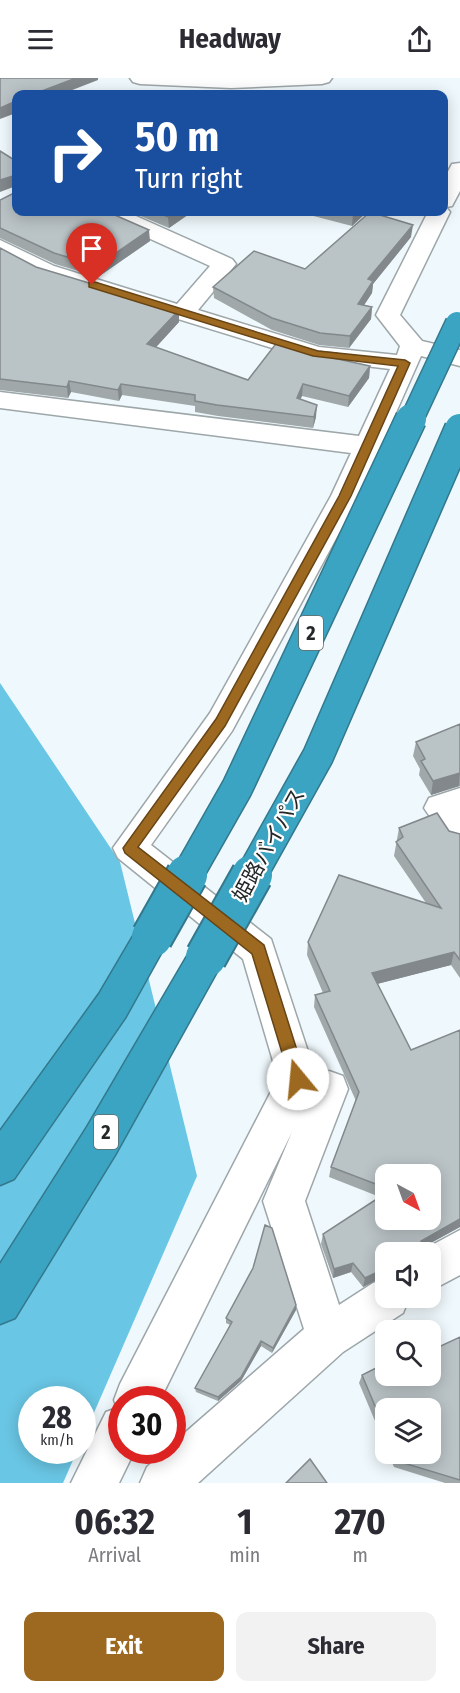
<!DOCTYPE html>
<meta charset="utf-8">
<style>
:root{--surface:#fff;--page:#f2f2f3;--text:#2b2b33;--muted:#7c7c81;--accent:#9d6920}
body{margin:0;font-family:"Fira Sans Condensed","Noto Sans JP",sans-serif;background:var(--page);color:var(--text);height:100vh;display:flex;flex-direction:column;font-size:22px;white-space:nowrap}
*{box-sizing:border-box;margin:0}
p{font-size:20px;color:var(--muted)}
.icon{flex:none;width:33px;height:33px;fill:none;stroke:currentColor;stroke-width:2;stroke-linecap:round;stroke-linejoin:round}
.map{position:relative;height:1405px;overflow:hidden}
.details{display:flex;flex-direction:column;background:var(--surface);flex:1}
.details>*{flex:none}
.hud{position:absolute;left:12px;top:12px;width:436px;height:126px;border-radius:12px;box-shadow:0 3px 15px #0003;background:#1a4fa0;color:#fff;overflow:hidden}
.needle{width:39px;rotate:139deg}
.tools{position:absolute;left:375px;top:1086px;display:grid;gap:12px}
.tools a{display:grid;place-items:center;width:66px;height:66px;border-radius:12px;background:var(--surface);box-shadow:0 3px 15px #0003;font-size:30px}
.speed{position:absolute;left:18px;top:1308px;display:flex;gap:12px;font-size:30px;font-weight:700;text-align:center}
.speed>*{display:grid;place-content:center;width:78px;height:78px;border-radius:50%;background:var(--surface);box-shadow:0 3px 15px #0003;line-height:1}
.speed small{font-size:15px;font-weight:400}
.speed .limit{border:9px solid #d22;background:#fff;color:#111}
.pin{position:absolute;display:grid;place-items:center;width:51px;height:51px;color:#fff;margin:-62px -26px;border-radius:50% 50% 50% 0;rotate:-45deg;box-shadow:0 0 6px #0007}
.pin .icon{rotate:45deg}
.me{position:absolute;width:66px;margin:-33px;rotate:343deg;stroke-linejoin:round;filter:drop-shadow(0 0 4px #0008)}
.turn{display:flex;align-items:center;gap:21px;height:126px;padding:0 24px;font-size:27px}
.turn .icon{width:78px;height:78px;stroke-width:2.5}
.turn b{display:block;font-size:42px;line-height:51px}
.eta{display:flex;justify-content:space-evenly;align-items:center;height:102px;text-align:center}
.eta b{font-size:36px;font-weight:700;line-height:42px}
.cta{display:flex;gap:12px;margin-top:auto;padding:12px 24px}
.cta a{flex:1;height:69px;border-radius:12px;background:var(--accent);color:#fff;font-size:24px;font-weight:700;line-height:69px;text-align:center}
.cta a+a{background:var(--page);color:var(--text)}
header{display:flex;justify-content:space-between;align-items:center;height:78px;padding:0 24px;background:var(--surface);font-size:27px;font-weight:700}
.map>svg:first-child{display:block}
.forest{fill:#69c6e4}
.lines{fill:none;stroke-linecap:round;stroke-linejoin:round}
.street-casing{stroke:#9da6a9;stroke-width:3}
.highway-casing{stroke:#33788c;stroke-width:3}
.street{fill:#fff;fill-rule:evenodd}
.highway{fill:#3ba4c2;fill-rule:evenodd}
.highway-bridge-far2-casing{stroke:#33788c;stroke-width:25;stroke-linecap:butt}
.highway-bridge-far1-casing{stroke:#33788c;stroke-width:33;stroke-linecap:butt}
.highway-bridge-casing{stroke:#33788c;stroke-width:44;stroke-linecap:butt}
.highway-bridge-far2{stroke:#3ba4c2;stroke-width:22}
.highway-bridge-far1{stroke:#3ba4c2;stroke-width:30}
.highway-bridge{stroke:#3ba4c2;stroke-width:40}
.wall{fill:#a0a8aa;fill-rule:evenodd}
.shaded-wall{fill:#82888b}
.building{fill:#bac3c6;stroke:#82888b;stroke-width:1.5}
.route{fill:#9d6920;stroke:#664415;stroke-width:1.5}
.labels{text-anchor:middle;stroke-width:4.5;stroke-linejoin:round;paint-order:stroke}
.shield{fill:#fff;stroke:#656868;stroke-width:1.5}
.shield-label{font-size:20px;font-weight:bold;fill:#232728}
.street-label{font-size:21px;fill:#232728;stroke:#fff}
</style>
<header><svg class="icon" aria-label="menu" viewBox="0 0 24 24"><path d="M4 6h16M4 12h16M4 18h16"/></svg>Headway<svg class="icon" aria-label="share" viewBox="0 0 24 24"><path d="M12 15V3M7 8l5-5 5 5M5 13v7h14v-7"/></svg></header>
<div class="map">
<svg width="460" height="1405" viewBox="0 0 460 1405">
<rect width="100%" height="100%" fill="#eff8fc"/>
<path class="forest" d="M0 605 120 784 197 1098 83 1360 82 1322H32V1372L77 1373 63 1405H0Z"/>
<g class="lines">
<g class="street-casing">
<path id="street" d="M130 0H332L329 4 322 6 231 10 140 6 133 4Z
M460 85V113L452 128 446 129 450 134 400 237 422 263 460 272V288L421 278 359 418 232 653 151 767 271 861 316 998 329 993 343 998 348 1011 305 1123 339 1227 373 1205 386 1200V1220H409L403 1235 343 1274 198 1405H140L147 1389 165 1372H172V1366L304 1251 263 1123 292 1054 160 1322H122V1372H135L119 1405H71L106 1334 117 1330 114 1322 120 1306 278 1000 243 881 118 780 113 770 210 635 331 418 351 375 0 330V314L359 358 390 291 308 281 38 198 0 178V162L54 188 177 226 210 188 102 139 99 134H127L232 181 236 186 198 232 319 269 397 277 400 268 376 237 428 134H444V101L452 86Z
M460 710V769L448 765 424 730 429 720Z
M460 1152V1197L430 1213V1174H419Z"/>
</g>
<g class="highway-casing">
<path id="highway" d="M152 843 165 848 170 859 125 940 14 1101 0 1107V1053L99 916 139 848Z
M206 863 219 868 224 879 219 890 115 1077 15 1240 0 1246V1186L87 1049 193 868Z"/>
</g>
<use href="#street" class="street"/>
<use href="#highway" class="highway"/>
<g class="highway-bridge-far2-casing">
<path id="highway-bridge-far2" d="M411 343 457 245"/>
</g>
<g class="highway-bridge-far1-casing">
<path id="highway-bridge-far1" d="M187 798 237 710 411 341
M251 798 318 678 460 351"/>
</g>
<g class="highway-bridge-casing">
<path id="highway-bridge" d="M152 859 187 797
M206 879 252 797"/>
</g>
<use href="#highway-bridge-far2" class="highway-bridge-far2"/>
<use href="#highway-bridge-far1" class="highway-bridge-far1"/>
<use href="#highway-bridge" class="highway-bridge"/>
</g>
<path class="wall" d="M0 122 150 163 98 199 55 186 0 160Z
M131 134H192L169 150Z
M298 134H367L352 148Z
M411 159 373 206 372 215 364 227 372 229 371 241 349 270 319 267 272 252 214 220 213 209 305 191Z
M0 170 36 189 179 232V244L156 269 248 302 336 280 370 288 369 300 348 329 302 318 300 321 316 339 313 350 218 338 195 334V328L122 317 119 323 71 314 68 320 0 312Z
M460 646V708L431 717 419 697 420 691 413 678 416 664Z
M399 750 449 753 460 756V900L451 887 377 906 460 1149 427 1167 386 1174V1198L363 1209 351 1194 333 1200 321 1166 323 1156 380 1119 329 1099 331 1089 356 1023 314 929 315 917 323 915 307 877 308 864 426 825 394 778ZM386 1096 430 1142H386Z
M296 1227V1232L272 1275 261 1268 241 1303 218 1323 196 1314 195 1310 230 1247 226 1245V1240Z
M460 1259V1405H445L394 1389 388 1376H430L386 1330V1369L359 1305 362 1297 386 1298Z"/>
<path class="shaded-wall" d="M76 0H98V2L62 16H34Z
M16 23V35L0 41V30Z
M16 97V108L0 114V102Z
M176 134H192L169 150 168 139Z
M354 134H367L352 148 353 135Z
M413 147 411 159 373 206 372 215 357 238 358 226 368 201Z
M149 152 150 163 98 199 97 188Z
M372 229 371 241 349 270 350 258Z
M179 232V244L148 278 147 266Z
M370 288 369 300 348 329 349 318Z
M69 303 71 314 68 320 67 309Z
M121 306 122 317 119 323 118 312Z
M303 306 302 318 296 331 297 320Z
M317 327 316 339 313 350 314 339Z
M460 695 459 708 431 717 433 703Z
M454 874 451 887 369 908 372 895Z
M460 1141V1149L418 1172 421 1163Z
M431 1167 428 1174H420Z
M353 1185 351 1194 333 1200 334 1191Z
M386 1190 385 1198 363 1209 365 1200Z
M296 1227V1232L272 1275 273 1270Z
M261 1263V1268L241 1303 218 1323V1319Z"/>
<path class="building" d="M0 0H76L34 16H16V23L0 30Z
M0 73 16 83V109V97L0 102Z
M16 114V134H108L149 152 97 188 54 175 0 150V122Z
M156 134H176L168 139Z
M370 134 413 147 368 201 373 203 358 226 372 229 350 258 320 255 272 240 213 209 254 173 305 191Z
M0 170 36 189 179 232 147 266 248 302 278 263 308 272 337 275 333 280 370 288 349 318 303 306 297 320 317 327 314 339 217 327 195 323V317L121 306 118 312 69 303 67 309 0 301Z
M460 646V695L433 703 421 683 425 681 416 664Z
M437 735 449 753 460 756V882L454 874 372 895 411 972 460 952V1141L421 1163 422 1167H431L420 1174H386V1190L365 1200 353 1185 334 1191 323 1156 386 1115V1142H430V1096H386V1110L331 1089 359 1014 315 917 330 913 308 864 339 797 441 830 396 764 403 759 399 750Z
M265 1147 272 1150 296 1227 273 1270 261 1263 241 1299 218 1319 195 1310 232 1244 226 1240 253 1190Z
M460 1259V1402L397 1383 394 1376H430V1330H386V1354L362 1297 386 1285V1298H430V1273Z
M310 1381 327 1405H286Z"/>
<path class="route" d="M89 204H95L318 273 405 282 410 285 351 418 225 648 138 769 264 867 306 1001 303 1006 298 1008 292 1006 290 1001 252 876 125 775 123 770 216 641 339 418 398 288 313 278 89 209Z"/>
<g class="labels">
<g class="shield">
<rect x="299" y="538" width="24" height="34" rx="4.5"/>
<rect x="94" y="1037" width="24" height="34" rx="4.5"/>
</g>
<g class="shield-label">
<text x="311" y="562">2</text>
<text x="106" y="1061">2</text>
</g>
<g class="street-label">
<text transform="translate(269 767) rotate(-61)" y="7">姫路バイパス</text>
</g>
</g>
</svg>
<div class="tools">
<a><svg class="needle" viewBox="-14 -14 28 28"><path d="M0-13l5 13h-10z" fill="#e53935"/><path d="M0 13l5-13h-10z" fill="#7c7c81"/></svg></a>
<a><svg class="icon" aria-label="sound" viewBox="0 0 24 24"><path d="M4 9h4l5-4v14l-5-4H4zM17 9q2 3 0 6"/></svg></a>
<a><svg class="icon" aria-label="search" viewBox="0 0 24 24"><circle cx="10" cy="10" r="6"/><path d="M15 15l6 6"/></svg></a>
<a><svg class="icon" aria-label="layers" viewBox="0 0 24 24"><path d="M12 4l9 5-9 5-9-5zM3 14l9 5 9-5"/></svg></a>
</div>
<div class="speed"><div>28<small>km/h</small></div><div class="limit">30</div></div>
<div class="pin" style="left:92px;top:207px;background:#d93025"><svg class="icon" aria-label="arrive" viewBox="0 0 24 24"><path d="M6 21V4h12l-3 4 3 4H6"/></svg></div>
<svg class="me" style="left:298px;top:1001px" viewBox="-20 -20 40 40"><circle r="19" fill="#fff"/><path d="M0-13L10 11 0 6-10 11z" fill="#9d6920"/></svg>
<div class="hud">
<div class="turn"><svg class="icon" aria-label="right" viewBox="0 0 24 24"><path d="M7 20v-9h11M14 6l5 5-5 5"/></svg><div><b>50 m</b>Turn right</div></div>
</div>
</div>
<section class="details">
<div class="eta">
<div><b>06:32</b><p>Arrival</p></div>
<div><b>1</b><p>min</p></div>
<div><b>270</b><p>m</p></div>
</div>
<div class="cta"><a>Exit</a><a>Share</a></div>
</section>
